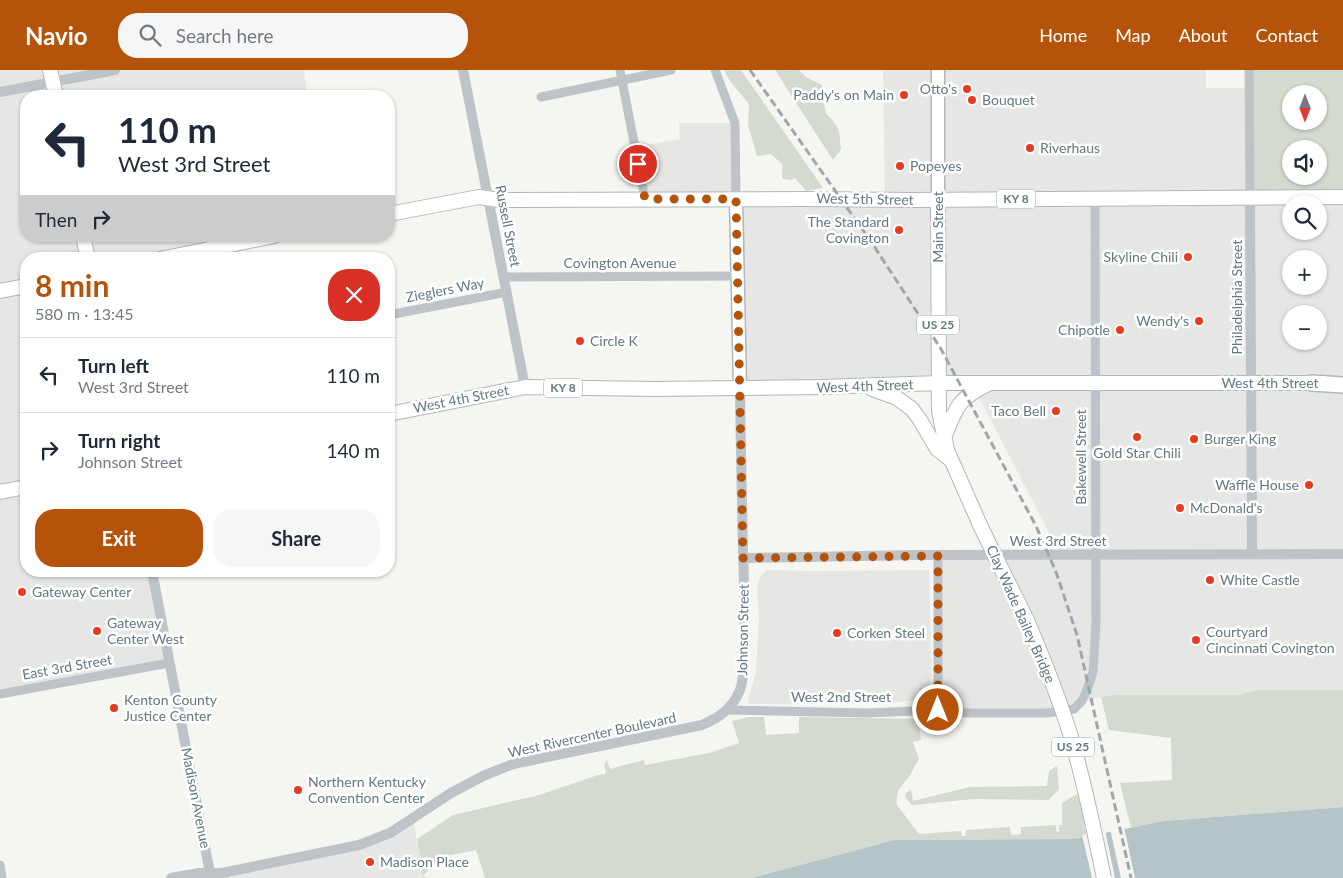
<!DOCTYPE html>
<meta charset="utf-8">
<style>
:root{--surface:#fff;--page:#f6f6f7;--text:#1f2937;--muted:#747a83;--line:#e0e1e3;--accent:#b45309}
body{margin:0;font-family:Lato,sans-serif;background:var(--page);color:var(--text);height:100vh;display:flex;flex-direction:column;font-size:19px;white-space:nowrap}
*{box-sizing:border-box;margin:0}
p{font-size:16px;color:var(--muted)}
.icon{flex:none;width:28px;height:28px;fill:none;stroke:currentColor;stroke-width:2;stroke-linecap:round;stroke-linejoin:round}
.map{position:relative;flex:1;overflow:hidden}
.panel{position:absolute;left:20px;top:182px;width:375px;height:325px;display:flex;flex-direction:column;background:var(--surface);border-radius:20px;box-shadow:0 1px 4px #0004}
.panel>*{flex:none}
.banner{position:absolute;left:20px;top:20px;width:375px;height:152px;border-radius:20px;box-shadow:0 1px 4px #0004;background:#fff;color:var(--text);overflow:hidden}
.needle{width:32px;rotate:180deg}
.buttons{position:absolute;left:1282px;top:15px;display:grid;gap:10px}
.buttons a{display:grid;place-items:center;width:45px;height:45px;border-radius:50%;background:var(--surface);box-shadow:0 1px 4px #0004;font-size:25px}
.pin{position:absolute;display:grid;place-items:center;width:42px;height:42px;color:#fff;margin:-21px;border:2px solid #fff;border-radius:50%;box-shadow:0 1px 5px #0007}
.me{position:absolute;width:55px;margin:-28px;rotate:0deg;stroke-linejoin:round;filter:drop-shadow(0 0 4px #0008)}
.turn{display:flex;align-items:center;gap:18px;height:105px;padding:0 15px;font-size:22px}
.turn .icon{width:65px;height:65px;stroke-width:2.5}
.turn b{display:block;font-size:35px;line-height:42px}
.then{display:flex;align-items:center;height:48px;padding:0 15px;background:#0003;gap:10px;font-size:19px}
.round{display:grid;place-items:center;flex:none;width:52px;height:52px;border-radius:20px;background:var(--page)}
.summary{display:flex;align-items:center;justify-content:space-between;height:85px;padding:0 15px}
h1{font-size:30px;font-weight:700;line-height:38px;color:var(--accent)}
.cta{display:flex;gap:10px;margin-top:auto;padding:10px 15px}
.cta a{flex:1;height:58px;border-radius:20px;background:var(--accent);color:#fff;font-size:20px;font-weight:700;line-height:58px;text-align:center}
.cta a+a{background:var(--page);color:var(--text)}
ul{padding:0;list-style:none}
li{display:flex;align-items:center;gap:15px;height:75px;padding:0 15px;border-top:1px solid var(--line)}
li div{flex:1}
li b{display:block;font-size:19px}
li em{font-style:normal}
header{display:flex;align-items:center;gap:30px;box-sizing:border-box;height:70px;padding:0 25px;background:var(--accent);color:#fff}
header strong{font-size:24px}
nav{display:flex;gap:28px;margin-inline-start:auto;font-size:18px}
.search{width:350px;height:45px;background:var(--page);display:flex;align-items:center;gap:12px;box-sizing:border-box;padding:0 18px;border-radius:20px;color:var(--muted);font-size:19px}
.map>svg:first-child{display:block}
.built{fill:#e6e6e5;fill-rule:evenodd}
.green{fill:#d5dad0;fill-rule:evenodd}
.water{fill:#b5c4c7}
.pier{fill:#f5f5f1}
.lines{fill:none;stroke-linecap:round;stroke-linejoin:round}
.secondary-casing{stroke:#b0b7ba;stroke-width:15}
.primary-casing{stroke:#b1b7ba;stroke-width:16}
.motorway-casing{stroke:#b3b7ba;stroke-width:18}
.minor{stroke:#bdc3c6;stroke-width:9}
.tertiary{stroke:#bdc3c6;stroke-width:10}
.secondary{stroke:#fff;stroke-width:12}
.primary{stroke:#fff;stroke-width:14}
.motorway{stroke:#fff;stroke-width:15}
.rail{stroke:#9ea7ab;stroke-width:3;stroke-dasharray:8 4;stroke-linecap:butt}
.primary-bridge-casing{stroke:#b1b7ba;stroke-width:16;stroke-linecap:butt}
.primary-bridge{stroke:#fff;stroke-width:14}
.route{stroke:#b45309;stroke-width:9;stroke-dasharray:0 16.2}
.poi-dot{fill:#e63a21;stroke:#fff;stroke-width:2}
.labels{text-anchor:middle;stroke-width:5;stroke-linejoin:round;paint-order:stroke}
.shield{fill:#fff;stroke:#92a0a8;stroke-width:1}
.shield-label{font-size:12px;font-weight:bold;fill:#637883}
.poi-label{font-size:14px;fill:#637883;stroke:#fff;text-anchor:start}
.street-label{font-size:14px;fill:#637883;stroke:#fff}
</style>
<header>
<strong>Navio</strong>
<div class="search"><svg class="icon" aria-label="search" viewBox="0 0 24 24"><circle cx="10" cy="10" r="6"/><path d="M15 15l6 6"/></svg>Search here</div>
<nav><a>Home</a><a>Map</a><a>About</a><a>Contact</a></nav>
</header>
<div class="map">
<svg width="1343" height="808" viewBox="0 0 1343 808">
<rect width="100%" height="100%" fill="#f5f5f1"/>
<path class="built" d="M0 0H304L307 26H26V166H274L192 189H26V501H152L169 593 0 624Z
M883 0H1206V18H1249L1250 127H1343V620H1256L1239 625H1113L1082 631 1074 639 938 640V486L1060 484 975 320 978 318H740L736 129H645L635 77 680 69 679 53H735L736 129 885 128ZM1291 134H1319V161H1291ZM1291 189H1319V216H1291ZM1291 244H1319V271H1291Z
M767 500 814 501 929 500 932 607 928 620 922 627 916 630 884 634H749L748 631 756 602 759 548 757 514 760 507Z
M413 749 423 806 421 808H171L359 775Z"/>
<path class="green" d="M724 0H741L823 118 806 121 795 108 791 110 782 109V94L771 84 757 86 748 55 749 34 730 11Z
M775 0H799L806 7 822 15V26L826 43 834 52 839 61 841 79 833 90Z
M1249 0H1343V127H1250ZM1291 24H1319V51H1291ZM1291 79H1319V106H1291Z
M1256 620H1343V737L1164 751 1131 758 1120 713 1172 710 1171 668 1109 660 1101 627 1113 625H1239Z
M749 647H764L766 665 799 663V647L918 649 921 670 913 672 919 689C915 694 913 701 909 707 901 716 895 722 897 735L919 764 961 761 962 766H965L966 760 1010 757 1011 765 1021 764V757L1056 755V761L1059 762V755H1062V733L1077 724 1085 749 1084 755 1087 767 1075 769 894 770 752 808H485L476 780 447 786 443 785 423 806 426 808H421L423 806 417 769 453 745 539 725 598 705 606 704 604 694 607 690 610 699 644 690 645 695 709 683 739 673 732 651Z
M1057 696 1059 719 1049 730 973 729 912 735 905 727 906 723 911 719 913 731 970 717 1047 716 1049 701Z"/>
<path class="water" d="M1343 737V808H752L894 770 1075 769 1164 751Z"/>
<path class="pier" d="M1124 757 1135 808H1121L1110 759Z
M1105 760 1115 808H1092L1082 765Z"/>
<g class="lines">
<g class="secondary-casing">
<path id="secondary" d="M938 0V130
M736 129 740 318"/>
</g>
<g class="primary-casing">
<path id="primary" d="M50 0 56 26
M938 130 939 341 947 380 980 455
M389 144 479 127 499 130 804 129 914 130 1343 127
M83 166 88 189
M160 189 274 166
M0 221 26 216
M872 319 897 328 912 339 920 350 937 379 951 390
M389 344 525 317 653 319 822 317 939 313H1323
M944 368C956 338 957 329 988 314
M0 422 26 417
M997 490 1027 550"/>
</g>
<g class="motorway-casing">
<path id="motorway" d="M1312 313 1343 315"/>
</g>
<path class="minor" d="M620 0 645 129
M715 0 735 53 736 129
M1249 0 1250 127
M541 27 671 0
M504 207 737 206
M389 245 507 222
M938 486V640
M0 624 169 593
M728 640 868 643 938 640 966 643H1047L1074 639 1082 631 1088 617 1093 602 1096 552 1095 129
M0 795 2 808"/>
<path class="tertiary" d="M463 0 525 317
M0 22 115 0
M1250 127 1252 483
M743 488 917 485 1343 484
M152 501 210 803
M171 808 199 803H222L359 775 390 763 451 723 483 706 513 694 702 655C720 647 732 639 740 620 748 596 744 544 744 517 742 451 741 385 740 318"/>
<use href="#secondary" class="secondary"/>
<use href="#primary" class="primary"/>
<use href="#motorway" class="motorway"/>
<path class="rail" d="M750 0 872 173 941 279 1036 456 1056 502 1077 565 1131 808"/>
<g class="primary-bridge-casing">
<path id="primary-bridge" d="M980 455 997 490
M1027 550C1043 588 1059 627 1071 667 1085 714 1094 761 1104 808"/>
</g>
<use href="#primary-bridge" class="primary-bridge"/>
</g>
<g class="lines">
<path class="route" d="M638 94 645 129H736L743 488 938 486V640"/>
</g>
<g class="poi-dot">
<circle cx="967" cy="19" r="5"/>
<circle cx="904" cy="25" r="5"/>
<circle cx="972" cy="30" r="5"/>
<circle cx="1030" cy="78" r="5"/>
<circle cx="900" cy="96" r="5"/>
<circle cx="899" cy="160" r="5"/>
<circle cx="1188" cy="187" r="5"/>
<circle cx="1199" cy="251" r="5"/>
<circle cx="1120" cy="260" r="5"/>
<circle cx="580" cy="271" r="5"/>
<circle cx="1056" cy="341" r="5"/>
<circle cx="1137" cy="367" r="5"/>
<circle cx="1194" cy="369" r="5"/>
<circle cx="1309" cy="415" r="5"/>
<circle cx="1180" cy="438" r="5"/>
<circle cx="1210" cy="510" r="5"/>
<circle cx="22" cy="522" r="5"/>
<circle cx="97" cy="561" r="5"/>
<circle cx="837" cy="563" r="5"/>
<circle cx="1196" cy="570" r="5"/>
<circle cx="114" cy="638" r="5"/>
<circle cx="298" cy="720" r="5"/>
<circle cx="370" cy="792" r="5"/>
</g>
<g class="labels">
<g class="shield">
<rect x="997" y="119.5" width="38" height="19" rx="4"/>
<rect x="917" y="245.5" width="42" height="19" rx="4"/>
<rect x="544" y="308.5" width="38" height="19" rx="4"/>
<rect x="1052" y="667.5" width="42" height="19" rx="4"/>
</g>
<g class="shield-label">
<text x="1016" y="133">KY 8</text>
<text x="938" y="259">US 25</text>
<text x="563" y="322">KY 8</text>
<text x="1073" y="681">US 25</text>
</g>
<g class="poi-label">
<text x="957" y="24" text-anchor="end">Otto's</text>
<text x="894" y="30" text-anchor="end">Paddy's on Main</text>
<text x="982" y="35">Bouquet</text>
<text x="1040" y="83">Riverhaus</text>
<text x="910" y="101">Popeyes</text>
<text x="889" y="157" text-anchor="end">The Standard<tspan x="889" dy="16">Covington</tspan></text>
<text x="1178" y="192" text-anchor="end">Skyline Chili</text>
<text x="1189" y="256" text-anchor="end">Wendy's</text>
<text x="1110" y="265" text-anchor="end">Chipotle</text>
<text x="590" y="276">Circle K</text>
<text x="1046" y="346" text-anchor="end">Taco Bell</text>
<text x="1204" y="374">Burger King</text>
<text x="1137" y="388" text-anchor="middle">Gold Star Chili</text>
<text x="1299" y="420" text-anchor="end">Waffle House</text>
<text x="1190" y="443">McDonald's</text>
<text x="1220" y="515">White Castle</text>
<text x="32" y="527">Gateway Center</text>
<text x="107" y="558">Gateway<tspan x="107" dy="16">Center West</tspan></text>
<text x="1206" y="567">Courtyard<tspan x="1206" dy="16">Cincinnati Covington</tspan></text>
<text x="847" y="568">Corken Steel</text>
<text x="124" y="635">Kenton County<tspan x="124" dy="16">Justice Center</tspan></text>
<text x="308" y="717">Northern Kentucky<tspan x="308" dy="16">Convention Center</tspan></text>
<text x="380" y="797">Madison Place</text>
</g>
<g class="street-label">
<text transform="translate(865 129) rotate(1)" y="5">West 5th Street</text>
<text transform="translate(508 156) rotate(79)" y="5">Russell Street</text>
<text transform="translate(938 157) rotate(-90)" y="5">Main Street</text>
<text x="620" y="198">Covington Avenue</text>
<text transform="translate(445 220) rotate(-11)" y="5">Zieglers Way</text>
<text transform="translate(1237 227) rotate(-90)" y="5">Philadelphia Street</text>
<text x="1270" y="318">West 4th Street</text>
<text transform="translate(865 316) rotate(-2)" y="5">West 4th Street</text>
<text transform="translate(461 329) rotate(-11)" y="5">West 4th Street</text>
<text transform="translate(1081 387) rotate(-90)" y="5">Bakewell Street</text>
<text x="1058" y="476">West 3rd Street</text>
<text transform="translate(1021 544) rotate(66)" y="5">Clay Wade Bailey Bridge</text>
<text transform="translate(743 560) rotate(-89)" y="5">Johnson Street</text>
<text transform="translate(67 597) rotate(-10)" y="5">East 3rd Street</text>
<text x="841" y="632">West 2nd Street</text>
<text transform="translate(592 665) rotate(-12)" y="5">West Rivercenter Boulevard</text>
<text transform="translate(196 728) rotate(79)" y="5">Madison Avenue</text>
</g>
</g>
</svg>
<div class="buttons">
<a><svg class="needle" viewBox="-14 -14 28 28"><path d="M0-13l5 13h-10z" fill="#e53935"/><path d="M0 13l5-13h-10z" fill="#747a83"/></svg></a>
<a><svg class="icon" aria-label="sound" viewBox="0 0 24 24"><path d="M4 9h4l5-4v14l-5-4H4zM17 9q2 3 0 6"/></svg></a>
<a><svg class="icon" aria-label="search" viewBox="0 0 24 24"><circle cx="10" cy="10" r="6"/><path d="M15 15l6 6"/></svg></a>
<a>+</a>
<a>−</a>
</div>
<div class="pin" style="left:638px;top:94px;background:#d93025"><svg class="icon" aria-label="arrive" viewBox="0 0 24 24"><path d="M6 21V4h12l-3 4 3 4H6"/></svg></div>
<svg class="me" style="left:938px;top:640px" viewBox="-20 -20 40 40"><circle r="17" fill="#b45309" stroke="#fff" stroke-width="3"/><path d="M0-11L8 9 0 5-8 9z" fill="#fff"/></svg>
<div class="banner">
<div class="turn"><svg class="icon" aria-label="left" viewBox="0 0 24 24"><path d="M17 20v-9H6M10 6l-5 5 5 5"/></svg><div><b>110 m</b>West 3rd Street</div></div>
<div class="then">Then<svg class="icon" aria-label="right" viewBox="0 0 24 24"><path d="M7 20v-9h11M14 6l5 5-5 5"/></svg></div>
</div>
<section class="panel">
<div class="summary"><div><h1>8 min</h1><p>580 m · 13:45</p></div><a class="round" style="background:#d93025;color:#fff"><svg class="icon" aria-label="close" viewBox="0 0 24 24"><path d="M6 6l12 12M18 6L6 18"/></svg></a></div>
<ul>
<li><svg class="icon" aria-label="left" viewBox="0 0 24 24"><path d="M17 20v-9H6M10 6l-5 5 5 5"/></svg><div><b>Turn left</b><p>West 3rd Street</p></div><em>110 m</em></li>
<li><svg class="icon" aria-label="right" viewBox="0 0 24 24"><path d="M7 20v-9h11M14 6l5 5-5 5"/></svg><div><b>Turn right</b><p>Johnson Street</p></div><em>140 m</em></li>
</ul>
<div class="cta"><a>Exit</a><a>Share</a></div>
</section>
</div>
